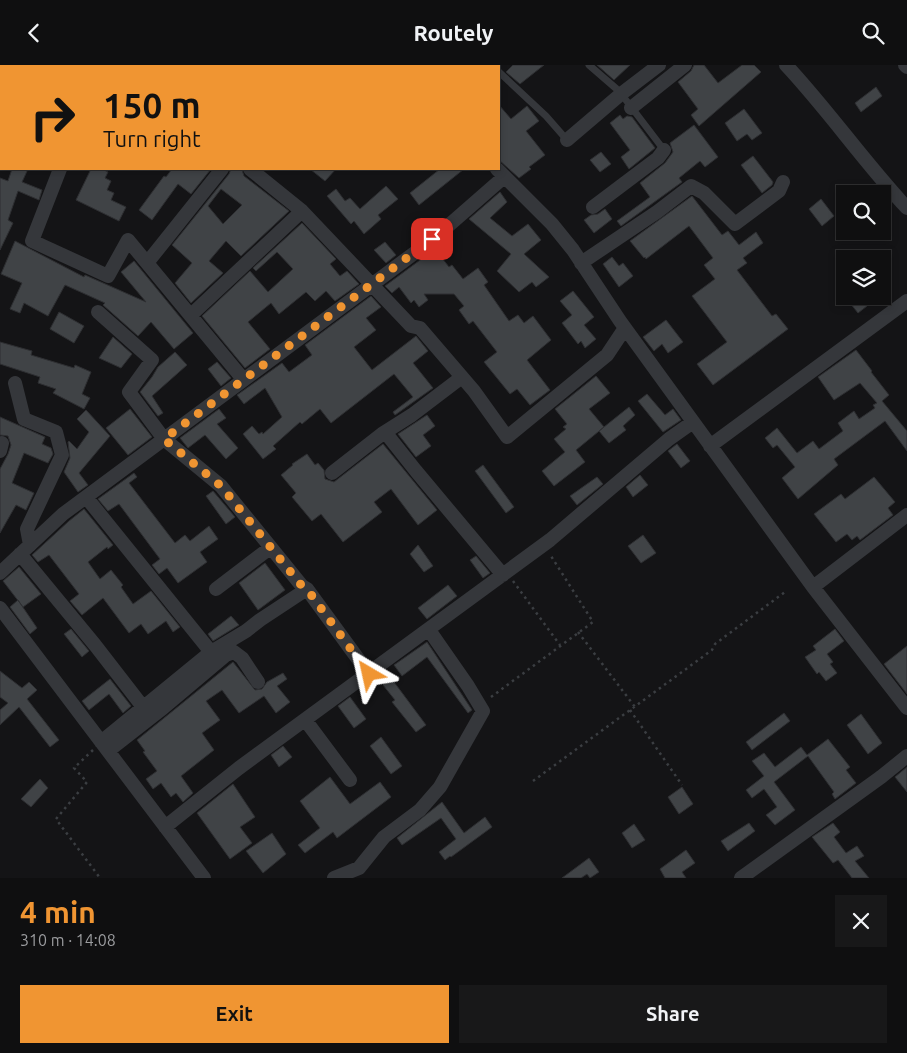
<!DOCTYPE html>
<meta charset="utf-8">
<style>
:root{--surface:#0f0f10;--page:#181819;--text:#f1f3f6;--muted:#9b9c9f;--line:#2f2f30;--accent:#f09532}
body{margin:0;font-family:Ubuntu,sans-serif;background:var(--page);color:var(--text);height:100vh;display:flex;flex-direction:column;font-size:19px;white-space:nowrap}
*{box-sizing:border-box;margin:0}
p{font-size:16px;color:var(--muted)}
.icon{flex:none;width:28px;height:28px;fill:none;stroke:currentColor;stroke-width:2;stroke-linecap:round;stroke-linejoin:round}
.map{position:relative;height:813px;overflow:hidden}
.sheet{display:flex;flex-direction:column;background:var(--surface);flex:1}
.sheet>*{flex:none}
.guide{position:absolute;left:0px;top:0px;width:500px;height:105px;box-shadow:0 2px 8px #0003,0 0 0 1px var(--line);background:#f09532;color:#111;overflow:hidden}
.fabs{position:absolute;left:836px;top:120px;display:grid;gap:10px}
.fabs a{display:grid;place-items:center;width:55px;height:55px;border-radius:0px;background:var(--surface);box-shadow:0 2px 8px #0003,0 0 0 1px var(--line);font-size:25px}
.pin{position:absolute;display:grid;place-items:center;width:42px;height:42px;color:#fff;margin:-21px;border-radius:10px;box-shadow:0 2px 8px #0006}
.me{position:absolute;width:55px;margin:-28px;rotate:324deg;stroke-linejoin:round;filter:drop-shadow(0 0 4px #0008)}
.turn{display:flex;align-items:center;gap:18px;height:105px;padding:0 20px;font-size:22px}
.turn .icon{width:65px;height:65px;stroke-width:2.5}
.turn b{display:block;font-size:35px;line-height:42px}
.round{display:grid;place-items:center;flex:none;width:52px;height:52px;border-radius:0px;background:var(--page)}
.headline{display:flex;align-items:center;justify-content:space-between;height:85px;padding:0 20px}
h1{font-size:30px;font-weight:600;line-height:38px;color:var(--accent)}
.action{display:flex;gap:10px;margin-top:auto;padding:10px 20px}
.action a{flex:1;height:58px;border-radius:0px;background:var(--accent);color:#111;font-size:20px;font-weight:600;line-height:58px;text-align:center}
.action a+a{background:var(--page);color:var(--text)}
header{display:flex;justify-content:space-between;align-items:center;height:65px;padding:0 20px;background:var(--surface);font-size:22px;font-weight:600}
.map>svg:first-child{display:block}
.building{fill:#404346;stroke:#2e2f32;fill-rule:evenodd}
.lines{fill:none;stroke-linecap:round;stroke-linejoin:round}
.path{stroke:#3b3e42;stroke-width:2.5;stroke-dasharray:2.5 4;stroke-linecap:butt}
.lane{stroke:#35373b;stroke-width:7}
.street{stroke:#35373b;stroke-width:14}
.route{stroke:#f09532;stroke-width:9;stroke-dasharray:0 16.2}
</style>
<header><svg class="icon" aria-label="back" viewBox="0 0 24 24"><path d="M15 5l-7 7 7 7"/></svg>Routely<svg class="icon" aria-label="search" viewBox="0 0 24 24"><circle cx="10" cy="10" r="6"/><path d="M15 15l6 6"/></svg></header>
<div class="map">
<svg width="907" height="813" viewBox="0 0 907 813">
<rect width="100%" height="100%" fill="#141416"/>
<path class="building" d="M513 0H544L520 19 506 7Z
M597 0H630L614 15Z
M694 0H704L718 18 742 0H754L761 7 699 61 691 50 698 44 678 17 691 6Z
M876 22 882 31 861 47 855 38Z
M499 40 511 54 527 41 539 56 526 66 545 90 529 102 531 104 519 113 499 95Z
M744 44 762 68 752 75 747 69 737 76 725 58Z
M620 50 623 54 627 51 632 52 655 83 629 104 621 92 630 85 610 58Z
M694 60 718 92 705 102 700 96 679 113 682 117 621 161 617 156 650 132 640 118 665 98 673 87 670 78Z
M601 87 611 99 600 107 590 95Z
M753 91 773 117 772 120 762 128 741 100Z
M12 104H28L22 117 42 125 39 135 18 126 8 155 13 158 0 185V113L8 116Z
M91 104H102L108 107 105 113 111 116 107 125 114 128 111 135 126 142 119 156 76 135Z
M172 104H211L191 129 178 119 152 155 139 145 164 111 166 112Z
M231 104H239L242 105 244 111 289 146 241 191 226 176 209 196 223 208 191 238 175 218 192 198 172 180 229 109ZM221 124 242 140 223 159 208 141Z
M310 104H336L325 116Z
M440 104H464L419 140 410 128Z
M386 121 398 134 378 150 381 154 364 169 354 156 351 159 327 131 336 124 345 136 350 133 360 144Z
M500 127 507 137 490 153 512 171 528 159 541 175 524 189 549 212 536 222 532 217 519 227 497 206 511 189 469 154Z
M692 131 722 170 728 166 739 180 756 167 763 178 743 193 747 198 737 205 772 251 776 249 788 264 713 320 697 299 727 277 692 231 715 214 704 200 713 193 689 161 646 194 645 192 644 193 630 176Z
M821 134 834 151 822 161 809 144Z
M605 144 612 154 594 168 584 155 591 150 598 149Z
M302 158 336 194 330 199 340 211 347 206 359 219 335 236 326 226 315 236 306 227 279 249 271 238 248 257 270 284 245 303 202 251 250 206 268 227 293 204 277 187 256 206 253 203Z
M15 176 84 212 85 210 146 237 121 207 134 196 193 268 174 284 151 257 138 271 103 240 105 238 65 220 48 251 24 238 20 248 10 244 22 218 1 209Z
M385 177 396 190 386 198 374 185Z
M435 184 449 202 452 200 463 214 478 203 488 217 484 220 509 256 518 250 524 258 533 251 551 275 527 295 550 325 530 340 517 324 510 329 484 297 497 287 473 256 469 259 459 245 464 241 454 229H424L428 235 419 242 414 235 411 238 399 222 392 228 385 221Z
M612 192 619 201 623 198 633 211 619 222 603 199Z
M573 226 594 252 584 260 596 274 585 283 581 276 578 279 562 258 572 250 560 236Z
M371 231 381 242 366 253 376 265 354 282 372 305 416 271 428 286 413 298 433 323 395 350 393 347 413 332 394 309 331 358 320 344 302 359 300 357 273 381 276 384 263 394 243 369 252 361 259 369 262 367 263 369 282 352 265 323 244 339 237 330 282 298 289 307 312 290 305 280Z
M858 231 867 241 858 248 850 238Z
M59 247 84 261 74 278 50 264Z
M666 255 683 277 668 288 662 279 654 286 643 272Z
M113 272 132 289 121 303 99 293Z
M0 277 32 286 31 290 74 303 75 300 91 307 82 329 90 333 84 344 53 328 56 324 38 318 40 312 0 299Z
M856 285 872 306 871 307 889 330 882 336 907 366V386L885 356 834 394 838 400 798 434 782 413 795 402 777 380 773 383 765 373 777 363 797 388 813 376 819 384 843 366 838 358 854 346 859 354 875 343 873 340 877 338 860 318 834 335 818 312Z
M175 287 187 300 152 331 163 348 158 351 140 327 152 312 158 302Z
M217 297 231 313 221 321 208 304Z
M596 311 610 328 589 344 604 362 576 385 585 397 554 421 542 406 565 387 554 374 566 364 563 362 567 359 555 344Z
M647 329 665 350 673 344 681 355 663 367 638 336Z
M629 342 635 350 623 361 626 365 609 378 599 366Z
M130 344 152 372 128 390 106 363Z
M219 344 226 353 217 359 238 383 226 394 205 370 188 383 180 373Z
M86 345 110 371 79 408 88 420 78 427 64 407 70 393 68 377 69 376 77 384 89 367 77 354Z
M427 350 435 361 423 370 431 381 416 392 398 369Z
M0 352 45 372 42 379 51 383 53 389 48 398 24 388 12 418 34 428 26 445 16 440 0 468V404L8 389 11 380 8 371 0 370Z
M383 379 437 445 418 460 391 424 374 437 382 447 343 477 321 449 312 456 292 432 296 428 281 410 293 400 292 399 307 389 315 400 318 398 324 405 325 414 334 417Z
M677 379 690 396 681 403 668 386Z
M483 400 514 442 506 448 475 406Z
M134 408 137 412 129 418 175 478 185 470 190 476 209 461 218 474 200 487 207 497 178 518 167 503 159 509 152 500 160 494 119 439 108 446 98 434Z
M640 410 648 420 633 432 626 422Z
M597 412 603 419 577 440 570 431Z
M874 412 895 437 888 443 893 450 860 475 857 471 852 475 847 469 836 477 814 449 841 429 845 434Z
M213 426 235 452 226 459 206 431Z
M84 444 113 480 108 484 107 482 88 497 100 514 111 505 123 520 121 522 133 539 151 526 180 562 173 567 166 556 148 569 141 559 129 568 103 533 82 550 70 536 79 529 49 490 38 497 32 490 69 456Z
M643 470 656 488 641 498 628 481Z
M418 480 433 501 424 507 410 489Z
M476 491 490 508 483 513 470 495Z
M265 498 285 525 258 545 239 518Z
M19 502 41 529 23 542 3 516Z
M448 520 457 531 427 554 418 543Z
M18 535 37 563 30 569 10 542Z
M231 551 239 560 213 576 208 569Z
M71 564 89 586 82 592 64 569Z
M835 564 844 576 827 589 833 597 830 599 837 608 826 616 819 607 817 609 805 592 816 585 813 581Z
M427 577 472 645 468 648 427 592 402 611 394 600Z
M907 581V629L884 599Z
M233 597 255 625 262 624 267 617 283 608 287 614 277 621 290 637 276 648 264 631 239 648 222 625 206 636 220 655 202 668 214 685 181 711 193 728 183 737 176 728 171 732 161 718 153 724 146 714 157 706 143 687 145 686 137 675Z
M0 606 22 623 29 617 37 625 27 634 59 675 50 682 19 642 0 660V645L8 638 0 632Z
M391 613 426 660 416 667 392 637 395 635 383 620Z
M110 614 131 641 123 648 109 629 89 645 82 636Z
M350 632 366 654 354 663 338 641Z
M784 648 790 656 752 685 746 677Z
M861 649 882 678 868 689 847 660Z
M381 672 402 701 391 709 370 681Z
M828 674 850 702 846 705 856 718 835 734 832 729 834 727 808 691 774 717 795 745 775 760 766 750 777 742 764 724 752 733 746 725 764 711 752 696 764 688 775 702 801 682 807 690Z
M283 681 292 692 279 702 271 690Z
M907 702V727L895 712Z
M330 712 350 739 380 717 391 732 337 773 333 767 305 788 298 780 320 763 300 736Z
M40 714 48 723 31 742 21 734Z
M233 719 255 752 240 762 252 778 230 794 197 748Z
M682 722 693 739 679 749 668 732Z
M442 737 464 768 485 752 492 762 451 792 450 791 445 795 439 787 456 774 441 753 402 780 397 773Z
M749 758 755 766 728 786 721 776Z
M833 758 840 767 834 772 846 788 857 781 864 791 855 796 869 813H852L838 795 833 798 812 772Z
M634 759 645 775 632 783 622 768Z
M272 768 286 789 263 808 246 786Z
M686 785 695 798 682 807 686 813H665L660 804Z
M589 793 599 807 590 813 587 809 581 813H562Z"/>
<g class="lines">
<path class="path" d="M513 516 560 580
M578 567 635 642
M491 632 593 557 551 491
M630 645 682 720
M93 685 74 703 87 717 56 754 100 813
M533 716 712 585 715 579 785 527"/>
<path class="lane" d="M491 0 492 1
M589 0 619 26 664 85
M499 7 546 51 567 75"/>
<path class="street" d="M403 0 404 1
M786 0C829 46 864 97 907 143
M905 0 907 2
M94 1 95 0
M181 1V0
M251 1V0
M631 43 685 0
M567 75 621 29 659 0
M60 104 32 176 108 211 128 175 243 314
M250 104 302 146 411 261 420 263 474 326 507 372 607 290 625 263
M497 104 552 159 573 185 620 256 813 522 907 643
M593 142 658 93 664 85
M147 198 222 104
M581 198 657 147 691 121 704 128 735 159 779 126 783 117
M98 247 152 295 129 327 164 374 221 421 302 521 307 524 369 609
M191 250 302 146
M15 318 24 354 56 367 62 390 27 464 30 480
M385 367 416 406 503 510
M710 381 907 236
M0 386 2 378
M332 408 382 369 412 350 462 312
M86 432 211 587
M20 489 95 580 143 642
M0 508 63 449 432 175 504 112
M813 522 907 450
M216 524 270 483
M0 543 204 813
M306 656 350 715
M101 677 211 587 246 566 260 555 307 524
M108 686 163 643 226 590 234 587 242 593 258 617
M165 762 239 703 550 475 669 374 693 357
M334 813 359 803 384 772 420 745 440 722 483 646 468 621 429 565
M741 813 881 712 907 691"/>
</g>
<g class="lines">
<path class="route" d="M369 609 307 524 302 521 221 421 164 374 432 174"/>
</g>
</svg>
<div class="fabs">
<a><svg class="icon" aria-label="search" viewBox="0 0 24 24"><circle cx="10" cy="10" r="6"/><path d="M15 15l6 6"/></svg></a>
<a><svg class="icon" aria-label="layers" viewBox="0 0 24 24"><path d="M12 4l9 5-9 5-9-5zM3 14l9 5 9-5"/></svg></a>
</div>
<div class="pin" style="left:432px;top:174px;background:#d93025"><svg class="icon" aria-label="arrive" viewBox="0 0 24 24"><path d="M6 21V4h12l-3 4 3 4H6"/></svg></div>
<svg class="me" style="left:369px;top:609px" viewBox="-20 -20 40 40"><path d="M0-17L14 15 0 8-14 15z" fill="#f09532" stroke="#fff" stroke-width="4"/></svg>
<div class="guide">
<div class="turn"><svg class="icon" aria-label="right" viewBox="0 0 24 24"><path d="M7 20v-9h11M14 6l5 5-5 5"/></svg><div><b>150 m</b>Turn right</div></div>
</div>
</div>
<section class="sheet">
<div class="headline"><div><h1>4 min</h1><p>310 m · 14:08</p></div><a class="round"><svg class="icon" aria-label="close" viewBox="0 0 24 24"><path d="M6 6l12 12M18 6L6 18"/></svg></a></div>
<div class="action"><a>Exit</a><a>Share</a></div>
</section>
